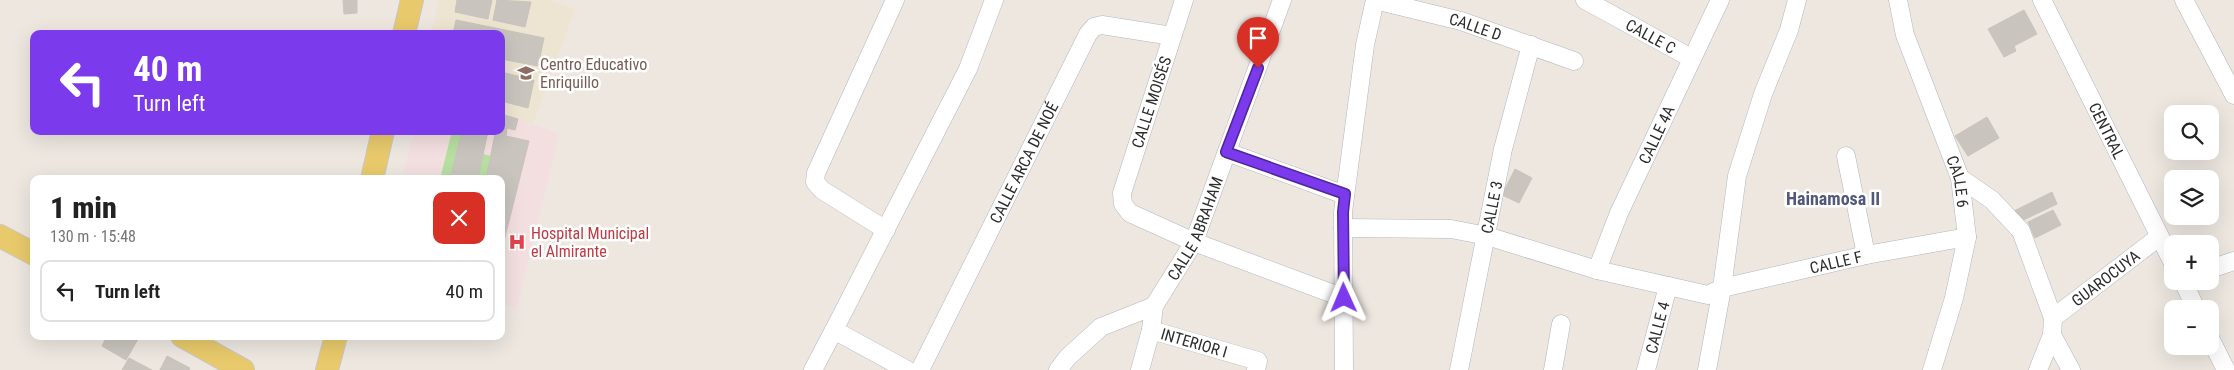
<!DOCTYPE html>
<meta charset="utf-8">
<style>
:root{--surface:#fff;--page:#f2f2f2;--text:#222;--muted:#767676;--line:#e0e0e0}
body{margin:0;font-family:"Roboto Condensed",sans-serif;background:var(--page);color:var(--text);height:100vh;display:flex;flex-direction:column;font-size:19px;white-space:nowrap}
*{box-sizing:border-box;margin:0}
p{font-size:16px;color:var(--muted)}
.icon{flex:none;width:28px;height:28px;fill:none;stroke:currentColor;stroke-width:2;stroke-linecap:round;stroke-linejoin:round}
.map{position:relative;flex:1;overflow:hidden}
.details{position:absolute;left:30px;top:175px;width:475px;height:165px;display:flex;flex-direction:column;background:var(--surface);border-radius:10px;box-shadow:0 5px 20px #0002}
.details>*{flex:none}
.banner{position:absolute;left:30px;top:30px;width:475px;height:105px;border-radius:10px;box-shadow:0 5px 20px #0002;background:#7c3aed;color:#fff;overflow:hidden}
.buttons{position:absolute;left:2164px;top:105px;display:grid;gap:10px}
.buttons a{display:grid;place-items:center;width:55px;height:55px;border-radius:10px;background:var(--surface);box-shadow:0 5px 20px #0002;font-size:25px}
.pin{position:absolute;display:grid;place-items:center;width:42px;height:42px;color:#fff;margin:-51px -21px;border-radius:50% 50% 50% 0;rotate:-45deg;box-shadow:0 0 5px #0007}
.pin .icon{rotate:45deg}
.me{position:absolute;width:55px;margin:-28px;rotate:359deg;stroke-linejoin:round;filter:drop-shadow(0 0 4px #0008)}
.turn{display:flex;align-items:center;gap:18px;height:105px;padding:0 20px;font-size:22px}
.turn .icon{width:65px;height:65px;stroke-width:2.5}
.turn b{display:block;font-size:35px;line-height:42px}
.round{display:grid;place-items:center;flex:none;width:52px;height:52px;border-radius:10px;background:var(--page)}
.headline{display:flex;align-items:center;justify-content:space-between;height:85px;padding:0 20px}
h1{font-size:30px;font-weight:800;line-height:38px}
ul{padding:0;list-style:none}
li{display:flex;align-items:center;gap:15px;height:62px;margin:0 10px 8px;padding:0 10px;border:2px solid var(--line);border-radius:10px}
li div{flex:1}
li b{display:block;font-size:19px}
li em{font-style:normal}
.map>svg:first-child{display:block}
.education{fill:#ede4d1}
.medical{fill:#f3dfe0}
.green{fill:#b7dfa1}
.building{fill:#c9c5be;stroke:#c9c3ba}
.lines{fill:none;stroke-linecap:round;stroke-linejoin:round}
.minor-casing{stroke:#b3b6bf;stroke-width:19}
.major-casing{stroke:#c8c8c8;stroke-width:24}
.minor{stroke:#fff;stroke-width:18}
.major{stroke:#e8c96b;stroke-width:22}
.route-casing{stroke:#51269a;stroke-width:12}
.route{stroke:#7c3aed;stroke-width:9}
.labels{text-anchor:middle;stroke-width:5;stroke-linejoin:round;paint-order:stroke}
.street-label{font-size:16px;fill:#2d2d2d;stroke:#fff}
.education-label{font-size:16px;fill:#785e54;stroke:#fff;text-anchor:start}
.health-label{font-size:16px;fill:#be3a42;stroke:#fff;text-anchor:start}
.neighbourhood-label{font-size:18px;font-weight:bold;fill:#50587b;stroke:#fff}
</style>
<div class="map">
<svg width="2234" height="370" viewBox="0 0 2234 370">
<rect width="100%" height="100%" fill="#ede7e0"/>
<path class="education" d="M439 0H549L575 9 533 124 501 113V34H431Z"/>
<path class="medical" d="M501 113 559 134 517 308 501 304V179H402L414 131H501Z"/>
<path class="green" d="M457 131 462 132 450 179H440L451 135Z
M483 154 491 156 486 179H478Z"/>
<path class="building" d="M343 0H357V13L344 14Z
M457 0H492L488 19 455 12Z
M497 0 531 2 525 27 493 20Z
M2024 10 2037 34 2014 46 2016 51 2004 57 1988 29Z
M456 20 544 38 538 66 501 59V34H453Z
M501 72 534 80 528 108 501 101Z
M501 114 518 119 515 130 507 128 506 136 529 141 501 253V179H486L495 134 500 135Z
M1987 117 1999 138 1968 156 1955 136Z
M488 131 478 179H450L462 131Z
M1515 169 1532 178 1519 203 1502 195Z
M2052 192 2057 204 2017 223 2012 212Z
M2053 210 2061 225 2035 238 2028 222Z
M107 336H133L138 339 126 360 102 346Z
M167 356 190 368 189 370H160Z
M129 358 152 370H122Z"/>
<g class="lines">
<g class="minor-casing">
<g id="minor">
<path d="M1184 0 1122 193 1123 204 1130 213 1194 242 1344 298"/>
<path id="s1" d="M1375 0 1461 21 1574 61"/>
<path id="s2" d="M1585 0 1691 58"/>
<path id="s3" d="M1898 0 1905 35 1960 178 1967 237 1954 298 1932 370"/>
<path id="s4" d="M2042 0 2172 261"/>
<path d="M2184 0 2234 95"/>
<path d="M1227 152 1345 195"/>
<path d="M1846 156 1866 255"/>
<path d="M1960 178 1992 200 2021 231 2053 318 2052 335 2038 370"/>
<path id="s5" d="M1343 228 1451 229 1487 236 1597 270 1708 295 1722 288 1866 255 1967 237"/>
<path d="M886 230 822 190 815 182 816 173 895 0"/>
<path d="M2210 269 2234 261"/>
<path id="s6" d="M1597 270 1619 213 1720 0"/>
<path d="M2183 281 2196 309"/>
<path id="s7" d="M2053 318 2159 237"/>
<path d="M834 330 968 69 994 0"/>
<path id="s8" d="M1151 330 1258 361 1256 370"/>
<path d="M2052 335 2071 370"/>
<path d="M2210 338 2226 370"/>
<path d="M813 370 834 330 907 370"/>
<path id="s9" d="M920 370 1088 34 1094 27 1102 25 1172 36"/>
<path d="M1058 370 1068 357 1101 327 1154 306"/>
<path id="s10" d="M1140 370 1151 330 1154 306 1194 242 1282 0"/>
<path d="M1344 370 1343 212 1365 45 1375 0"/>
<path id="s11" d="M1459 370 1503 149 1531 45"/>
<path d="M1553 370 1561 324"/>
<path id="s12" d="M1646 370 1668 286"/>
<path d="M1707 370 1722 288 1737 176 1763 94 1789 30 1797 0"/>
</g>
</g>
<g class="major-casing">
<path id="major" d="M404 34 412 0
M372 179 383 131
M0 236 34 254
M182 336 243 370
M327 370 336 336"/>
</g>
<use href="#minor" class="minor"/>
<use href="#major" class="major"/>
</g>
<g class="lines">
<g class="route-casing">
<path id="route" d="M1258 68 1226 152 1345 194 1343 212 1344 298"/>
</g>
<use href="#route" class="route"/>
</g>
<defs>
<g id="school-bare" transform="scale(1.35)"><path d="M0-5L7-2L0 1L-7-2ZM-4 1L0 2.5L4 1V4Q0 6-4 4Z" fill="#8d6e63" stroke="#fff" stroke-width="2.5" paint-order="stroke"/></g>
<g id="hospital-bare" transform="scale(1.35)"><path d="M-5-5h3v3.5h4V-5h3V5h-3V1.5h-4V5h-3Z" fill="#e0444e" stroke="#fff" stroke-width="2.5" paint-order="stroke"/></g>
</defs>
<g fill-rule="evenodd">
<use href="#school-bare" x="526" y="73"/>
<use href="#hospital-bare" x="517" y="242"/>
</g>
<g class="labels">
<g class="street-label">
<text dy="6" stroke="none"><textPath href="#s1" startOffset="104">CALLE D</textPath></text>
<text dy="6" stroke="none"><textPath href="#s2" startOffset="75">CALLE C</textPath></text>
<text transform="translate(1151 102) rotate(-72)" y="6">CALLE MOISÉS</text>
<text dy="6" stroke="none"><textPath href="#s4" startOffset="146">CENTRAL</textPath></text>
<text dy="6" stroke="none"><textPath href="#s6" startOffset="148">CALLE 4A</textPath></text>
<text dy="6" stroke="none"><textPath href="#s9" startOffset="232">CALLE ARCA DE NOÉ</textPath></text>
<text dy="6" stroke="none"><textPath href="#s3" startOffset="192">CALLE 6</textPath></text>
<text dy="6" stroke="none"><textPath href="#s11" startOffset="166">CALLE 3</textPath></text>
<text dy="6" stroke="none"><textPath href="#s10" startOffset="154">CALLE ABRAHAM</textPath></text>
<text dy="6" stroke="none"><textPath href="#s5" startOffset="506">CALLE F</textPath></text>
<text dy="6" stroke="none"><textPath href="#s7" startOffset="66">GUAROCUYA</textPath></text>
<text dy="6" stroke="none"><textPath href="#s12" startOffset="44">CALLE 4</textPath></text>
<text dy="6" stroke="none"><textPath href="#s8" startOffset="45">INTERIOR I</textPath></text>
</g>
<g class="education-label">
<text x="540" y="70">Centro Educativo<tspan x="540" dy="18">Enriquillo</tspan></text>
</g>
<g class="health-label">
<text x="531" y="239">Hospital Municipal<tspan x="531" dy="18">el Almirante</tspan></text>
</g>
<g class="neighbourhood-label">
<text x="1833" y="205">Hainamosa II</text>
</g>
</g>
</svg>
<div class="buttons">
<a><svg class="icon" aria-label="search" viewBox="0 0 24 24"><circle cx="10" cy="10" r="6"/><path d="M15 15l6 6"/></svg></a>
<a><svg class="icon" aria-label="layers" viewBox="0 0 24 24"><path d="M12 4l9 5-9 5-9-5zM3 14l9 5 9-5"/></svg></a>
<a>+</a>
<a>−</a>
</div>
<div class="pin" style="left:1258px;top:68px;background:#d93025"><svg class="icon" aria-label="arrive" viewBox="0 0 24 24"><path d="M6 21V4h12l-3 4 3 4H6"/></svg></div>
<svg class="me" style="left:1344px;top:298px" viewBox="-20 -20 40 40"><path d="M0-17L14 15 0 8-14 15z" fill="#7c3aed" stroke="#fff" stroke-width="4"/></svg>
<div class="banner">
<div class="turn"><svg class="icon" aria-label="left" viewBox="0 0 24 24"><path d="M17 20v-9H6M10 6l-5 5 5 5"/></svg><div><b>40 m</b>Turn left</div></div>
</div>
<section class="details">
<div class="headline"><div><h1>1 min</h1><p>130 m · 15:48</p></div><a class="round" style="background:#d93025;color:#fff"><svg class="icon" aria-label="close" viewBox="0 0 24 24"><path d="M6 6l12 12M18 6L6 18"/></svg></a></div>
<ul>
<li><svg class="icon" aria-label="left" viewBox="0 0 24 24"><path d="M17 20v-9H6M10 6l-5 5 5 5"/></svg><div><b>Turn left</b></div><em>40 m</em></li>
</ul>
</section>
</div>
